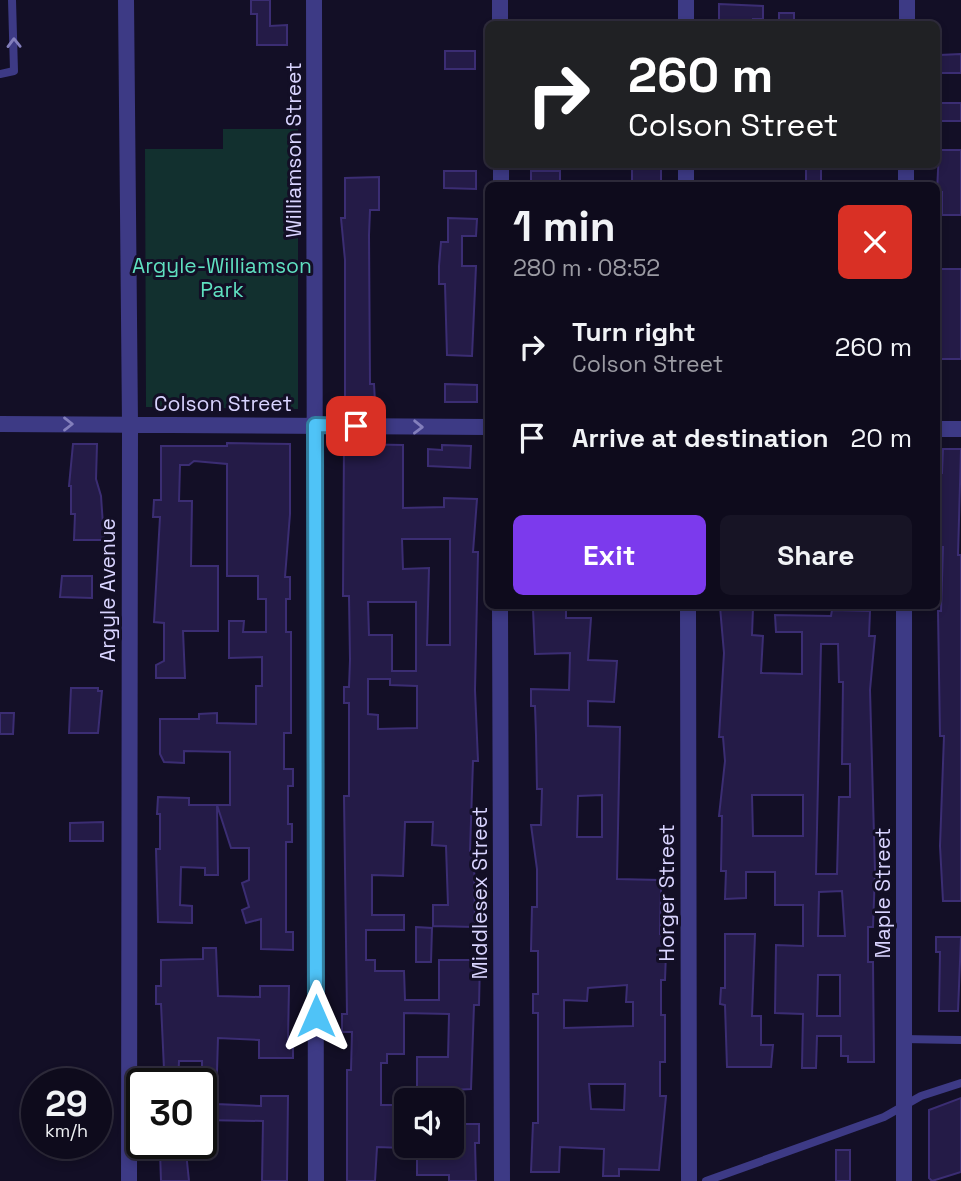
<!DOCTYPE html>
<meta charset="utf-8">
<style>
:root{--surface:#0e0b1c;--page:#171425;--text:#f1f3f6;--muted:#9b9ba3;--line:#2e2b3b;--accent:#7c3aed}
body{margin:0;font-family:"Space Grotesk",sans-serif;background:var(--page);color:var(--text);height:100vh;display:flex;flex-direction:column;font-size:26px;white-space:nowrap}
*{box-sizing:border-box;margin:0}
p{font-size:23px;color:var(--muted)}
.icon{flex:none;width:38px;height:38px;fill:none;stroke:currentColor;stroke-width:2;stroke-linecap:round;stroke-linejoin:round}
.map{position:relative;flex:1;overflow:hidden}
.sheet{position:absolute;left:485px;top:182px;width:455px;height:427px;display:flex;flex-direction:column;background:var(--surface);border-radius:10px;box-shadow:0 4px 10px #0003,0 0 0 2px var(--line)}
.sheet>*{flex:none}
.banner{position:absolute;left:485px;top:21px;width:455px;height:147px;border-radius:10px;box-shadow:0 4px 10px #0003,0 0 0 2px var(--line);background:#202124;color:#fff;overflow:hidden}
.tools{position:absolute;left:394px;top:1088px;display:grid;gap:14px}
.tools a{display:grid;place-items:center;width:70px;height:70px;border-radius:10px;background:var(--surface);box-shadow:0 4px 10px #0003,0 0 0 2px var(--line);font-size:35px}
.speed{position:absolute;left:21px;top:1068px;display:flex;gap:14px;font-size:35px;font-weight:700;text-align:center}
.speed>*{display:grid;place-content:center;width:91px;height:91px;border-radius:50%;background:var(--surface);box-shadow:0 4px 10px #0003,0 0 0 2px var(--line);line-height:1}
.speed small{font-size:18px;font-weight:400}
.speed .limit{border:4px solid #111;border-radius:10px;background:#fff;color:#111}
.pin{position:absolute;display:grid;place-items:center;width:60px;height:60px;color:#fff;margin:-30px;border-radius:14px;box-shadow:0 4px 10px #0006}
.me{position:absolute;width:77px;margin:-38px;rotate:0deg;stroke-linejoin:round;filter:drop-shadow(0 0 5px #0008)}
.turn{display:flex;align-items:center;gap:24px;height:147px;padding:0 28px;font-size:32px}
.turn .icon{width:91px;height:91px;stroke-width:2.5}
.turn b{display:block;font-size:49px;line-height:60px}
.round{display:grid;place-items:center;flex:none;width:74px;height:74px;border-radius:10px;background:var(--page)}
.summary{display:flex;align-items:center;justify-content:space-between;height:119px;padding:0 28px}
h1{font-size:42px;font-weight:700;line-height:52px}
.cta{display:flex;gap:14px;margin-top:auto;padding:14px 28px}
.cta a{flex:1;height:80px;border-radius:10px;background:var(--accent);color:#fff;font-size:28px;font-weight:700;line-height:80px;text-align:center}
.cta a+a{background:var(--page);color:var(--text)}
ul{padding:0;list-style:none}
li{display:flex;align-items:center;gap:21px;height:91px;padding:0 28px}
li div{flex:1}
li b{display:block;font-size:26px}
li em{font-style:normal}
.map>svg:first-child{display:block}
.green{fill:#12302f}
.building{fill:#241b47;stroke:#3b2d73;stroke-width:2;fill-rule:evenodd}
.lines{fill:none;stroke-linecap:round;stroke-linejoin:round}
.lane{stroke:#3d3a85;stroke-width:8}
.street{stroke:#3d3a85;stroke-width:16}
.oneway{stroke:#837fbc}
.route-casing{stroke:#337fa1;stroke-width:18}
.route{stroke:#4fc3f7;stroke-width:12}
.labels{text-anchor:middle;stroke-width:6;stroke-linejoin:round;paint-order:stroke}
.street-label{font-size:21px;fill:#d9d4ff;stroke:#130f26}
.park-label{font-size:21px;fill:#5fe0c0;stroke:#130f26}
</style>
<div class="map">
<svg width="961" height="1181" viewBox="0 0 961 1181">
<rect width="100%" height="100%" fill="#130f26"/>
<path class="green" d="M223 129H298V409L146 407 145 149H223Z"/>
<path class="building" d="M251 0H270V26L287 25V45H257V14H251Z
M719 4 763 6V19H753V23H719Z
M779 13H794V24H779Z
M445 51H475V69H445Z
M961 54V73H940V55Z
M939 103H961V121H939Z
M939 150H961V215H942V192H937Z
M632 164H661V186H632Z
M806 164H821V186H806Z
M444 171H476V189L444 188Z
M531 171H560V186H531Z
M379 177V210H370L369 235 370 384H374L375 402H345V260L341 218H345V178Z
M448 218 477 219 476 236H462V266H476L472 356 447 355 445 284H439V266L441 242H448Z
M937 269H961V359H937Z
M445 384 477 385V402H445Z
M227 443 290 444V514L285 577H290V599H286V632H291V733H284V769H293V786H288V824H292V842H286V932H293V950L261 949V919L246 923 242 910 249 907 242 883 249 880V848H231L217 805H230V752L184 751V763L164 762 160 754V719H199V714L217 713V723L256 724V686H262V657L229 658V621H244L243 632H266V599H258V576H227V464L194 461 189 465H180L179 501H192L191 566H218V631H183L185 678H156V665L164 661V623L154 622 160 517H153L154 500H161V446H227Z
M73 444H97L96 479 101 496 104 540H74L75 514H71V486H69Z
M344 444 403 445V508L444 507V498L477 499 473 552H478L475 690 478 761H473L470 851H474L475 927 433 926V905H448L446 846 432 845 433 822H405L403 876 372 875V915H404V930H366V960H375V971H404L405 1000H439V960H480L479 1005H474L471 1089 417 1092V1057H448L449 1014 404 1013V1054H387V1063H381V1105H404L403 1148 377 1147 375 1181H347V1070H351L352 1032H342V1014H347L344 796H349V703H344V687H349L350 660 349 596H343ZM402 539H450V645H427L429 568 403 569ZM368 602H416V671H392V635H369ZM368 679H390V685L417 686V728L378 729V715L368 714Z
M442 445 471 446 470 468 428 466V449L442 450Z
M943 449H961L958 555H961V901H943L940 846 944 736H940L938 611H941L943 547H938L939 473H942Z
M62 576H92V598L60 597Z
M720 607 753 608 752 635 763 636 761 673 802 674V632H776L775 615 831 616 832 610 870 611 869 636H875L870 690 875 872 873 927H868V962H873L874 1062H848V1056H841V1036H817L816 1068H802L803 1014 775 1013 776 945 803 946V905H775V872H746V898L725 899 726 871H721L722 816H719L725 761 723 737H719L724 653ZM821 644H838L839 682H843L842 764H850V797H839L837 874H816ZM752 795H803V836H753ZM842 891 845 936H818L819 892ZM818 975H840V1016H817Z
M533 609H566V618H591L588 660 617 661 614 702 588 701V726L620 727 617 879 660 880 661 890 660 934H666V952L665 980H661V1015H665V1062H660V1096H666L659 1170 619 1169V1176H603L604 1149 560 1147 559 1172H531L533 1123H538V1013H533V994H538V951H531L532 907H537V869L531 825H541L542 789H537L536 735 535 706H531V689L569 690 570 653 535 654ZM602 795V837H577L578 796ZM627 985 626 1002H633V1026L564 1028V1000L587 1001 588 988ZM589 1084H625L624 1110 591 1109Z
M71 688H98V691H102L98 733H69Z
M0 713H14L13 734H0Z
M158 797 189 798V805H217L218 875H205V868L181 867 180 905 192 906V923L158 922 156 849H160V814H157Z
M103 822V841H70V823Z
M416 927 432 928 431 962H416Z
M725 934H755L752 1016H761V1045H773L771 1067H727L725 1005 720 1004 721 988H725Z
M936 937H961L958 1011H939L940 952H936Z
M203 948H216L218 996 260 997V986H289L288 1040H293V1058H259V1040L218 1038 216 1104 261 1106V1096H288L287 1181H262L263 1121 202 1120V1061H179L178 1083H158V1069H164L161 1004H156V986H161V960L203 959Z
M961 1098V1172L932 1181 929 1178V1110Z
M452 1124H479V1143H475L476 1181H449V1175H417V1159H447V1152H452Z
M836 1150H850V1181H836Z
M160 1152H186L189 1181H161Z"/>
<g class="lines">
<path class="lane" d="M0 74 14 71 12 0
M903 1039 961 1040
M706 1181 884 1117 921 1096 961 1083"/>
<path class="street" d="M126 0 130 424 129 1181
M314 0 316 1181
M500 0V24
M686 0V24
M907 24V0
M501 164V186
M686 164V186
M906 186V164
M0 424 488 427
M936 429H961
M500 606 502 1181
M688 606 689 1181
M904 1181V606"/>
</g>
<defs><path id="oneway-chevron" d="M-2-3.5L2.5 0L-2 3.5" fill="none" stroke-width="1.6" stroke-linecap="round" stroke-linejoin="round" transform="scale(1.75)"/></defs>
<g class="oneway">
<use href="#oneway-chevron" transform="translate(14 43) rotate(-91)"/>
<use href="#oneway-chevron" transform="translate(68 424)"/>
<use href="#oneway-chevron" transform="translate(418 427) rotate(1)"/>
</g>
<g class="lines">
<g class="route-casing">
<path id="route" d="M316 1016 315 425 356 426"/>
</g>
<use href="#route" class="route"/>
</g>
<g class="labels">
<g class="street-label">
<text transform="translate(294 150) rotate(-90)" y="7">Williamson Street</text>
<text x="223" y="411">Colson Street</text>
<text transform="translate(108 590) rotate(-90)" y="7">Argyle Avenue</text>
<text transform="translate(480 893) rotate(-90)" y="7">Middlesex Street</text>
<text transform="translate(667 893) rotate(-90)" y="7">Horger Street</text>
<text transform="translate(883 893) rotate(-90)" y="7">Maple Street</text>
</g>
<g class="park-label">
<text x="222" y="273">Argyle-Williamson<tspan x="222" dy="24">Park</tspan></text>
</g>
</g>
</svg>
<div class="tools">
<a><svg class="icon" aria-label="sound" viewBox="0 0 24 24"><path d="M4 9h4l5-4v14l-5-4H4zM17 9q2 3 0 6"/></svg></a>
</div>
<div class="speed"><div>29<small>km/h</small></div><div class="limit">30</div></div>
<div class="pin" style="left:356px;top:426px;background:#d93025"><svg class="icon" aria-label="arrive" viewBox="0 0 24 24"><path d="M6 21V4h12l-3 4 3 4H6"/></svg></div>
<svg class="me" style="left:316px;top:1016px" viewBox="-20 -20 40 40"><path d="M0-17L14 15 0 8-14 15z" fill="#4fc3f7" stroke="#fff" stroke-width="4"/></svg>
<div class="banner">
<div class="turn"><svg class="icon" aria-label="right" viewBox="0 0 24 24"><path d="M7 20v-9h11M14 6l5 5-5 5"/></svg><div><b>260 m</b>Colson Street</div></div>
</div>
<section class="sheet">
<div class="summary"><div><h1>1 min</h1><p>280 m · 08:52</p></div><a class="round" style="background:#d93025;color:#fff"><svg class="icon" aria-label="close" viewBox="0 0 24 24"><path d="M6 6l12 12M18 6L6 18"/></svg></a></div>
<ul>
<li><svg class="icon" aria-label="right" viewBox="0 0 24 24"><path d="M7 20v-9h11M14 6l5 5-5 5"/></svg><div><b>Turn right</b><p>Colson Street</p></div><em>260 m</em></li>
<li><svg class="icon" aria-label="arrive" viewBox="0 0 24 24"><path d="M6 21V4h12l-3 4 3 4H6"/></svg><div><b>Arrive at destination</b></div><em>20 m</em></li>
</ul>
<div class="cta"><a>Exit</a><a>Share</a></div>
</section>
</div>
